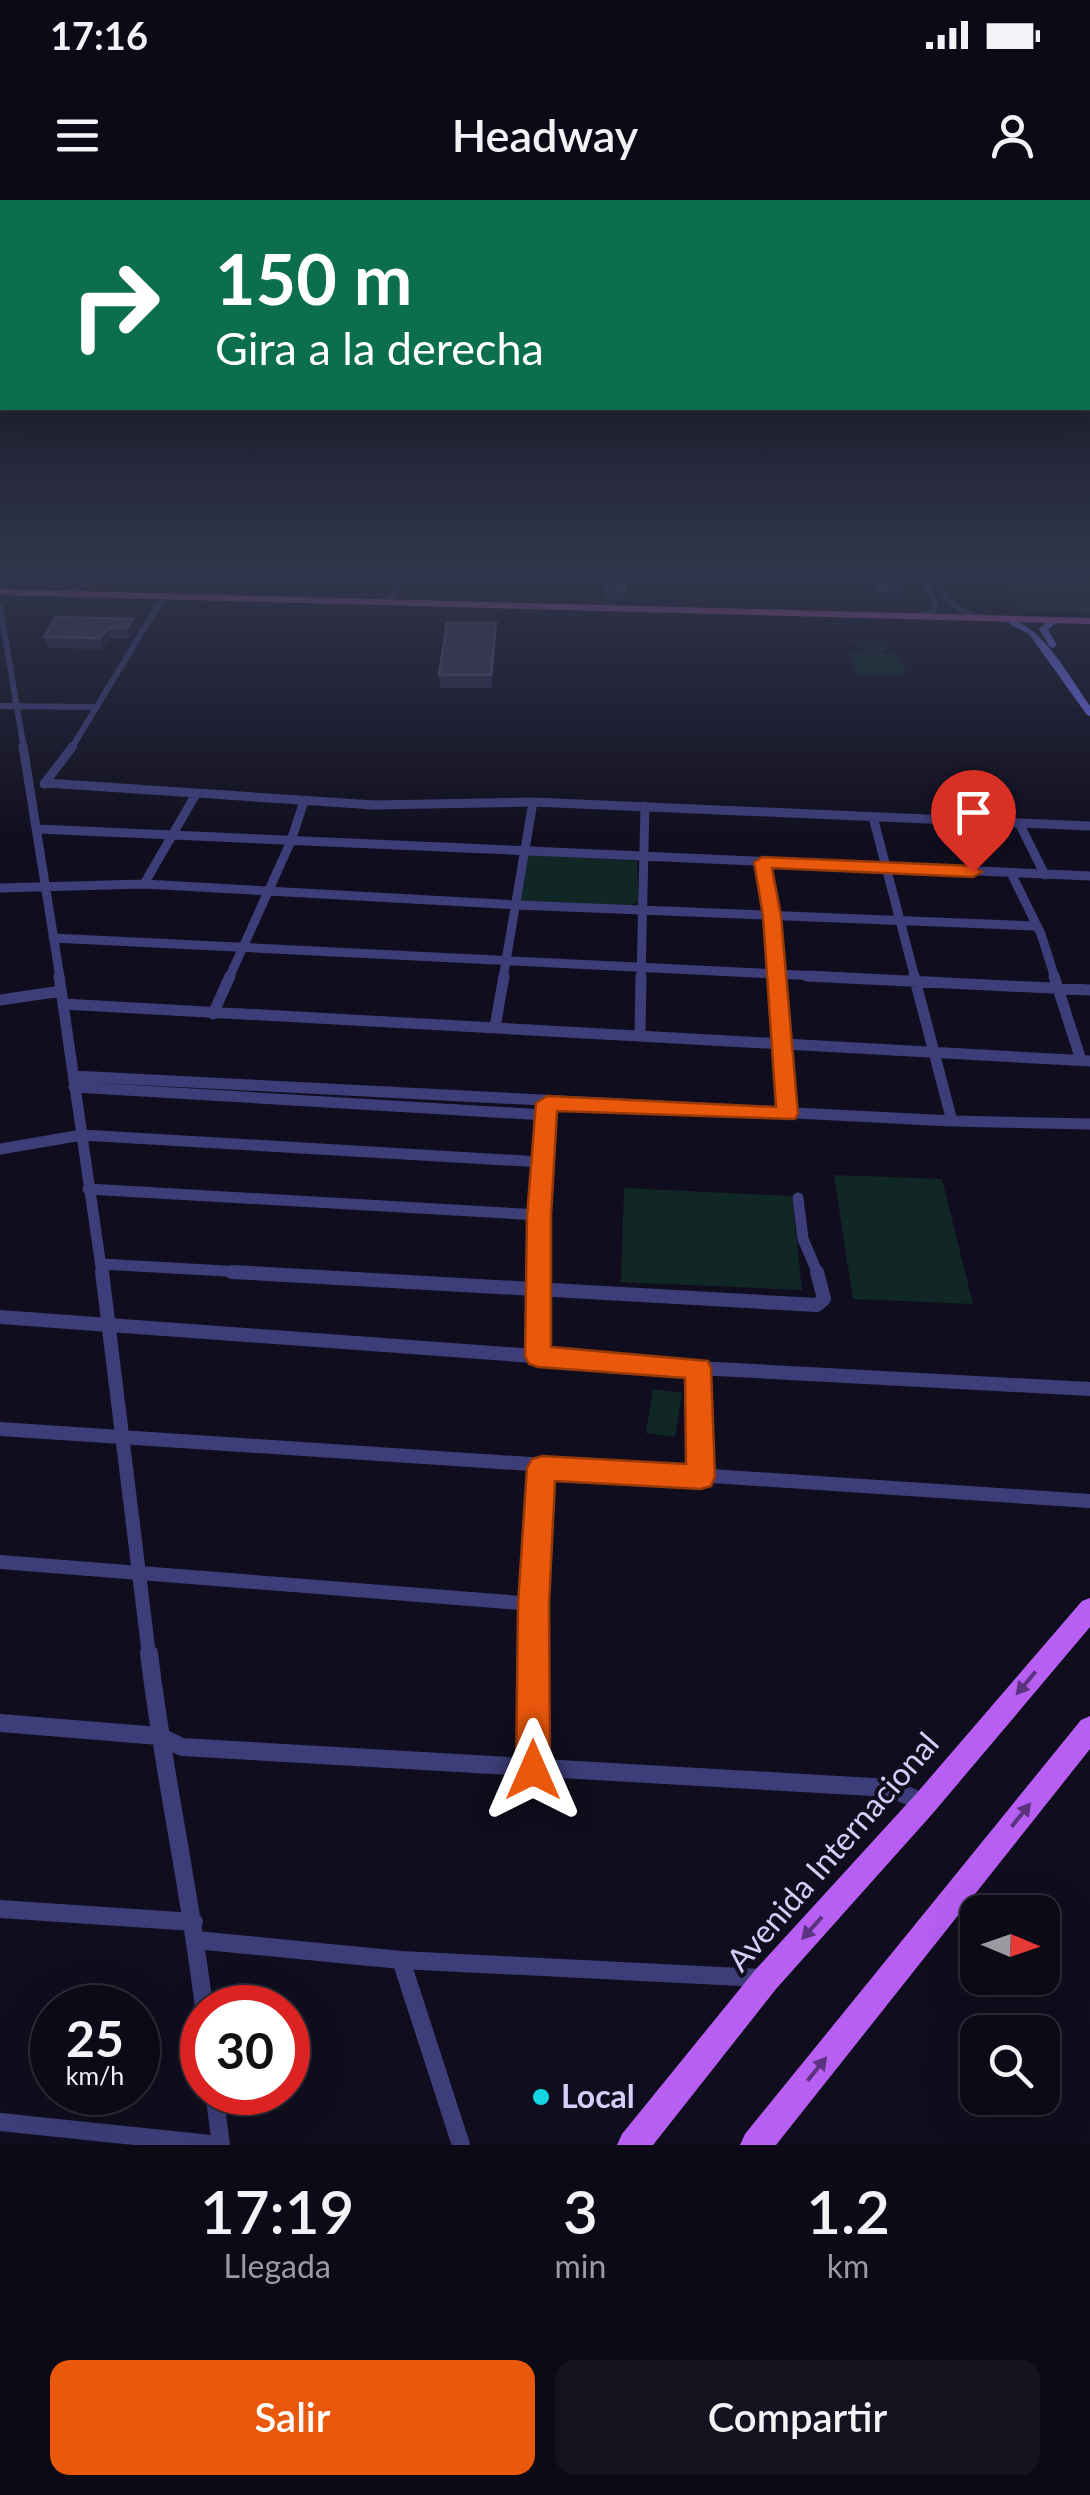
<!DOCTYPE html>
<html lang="es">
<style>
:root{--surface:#0c0a16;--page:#15131f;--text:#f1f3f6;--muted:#9a9aa1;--line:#2c2b35;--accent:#ea580c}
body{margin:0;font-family:Lato,sans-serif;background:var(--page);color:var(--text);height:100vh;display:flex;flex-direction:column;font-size:38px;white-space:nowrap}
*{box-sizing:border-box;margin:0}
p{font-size:32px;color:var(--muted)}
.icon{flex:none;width:55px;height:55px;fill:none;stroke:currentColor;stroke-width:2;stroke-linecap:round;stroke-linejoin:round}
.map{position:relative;height:1945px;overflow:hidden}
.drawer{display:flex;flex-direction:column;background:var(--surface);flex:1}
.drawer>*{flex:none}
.banner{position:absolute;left:0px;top:0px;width:1090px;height:210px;box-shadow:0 10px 40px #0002,0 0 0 2px var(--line);background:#0b6e4f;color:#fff;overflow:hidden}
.needle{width:65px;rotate:92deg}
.buttons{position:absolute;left:960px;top:1695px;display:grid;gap:20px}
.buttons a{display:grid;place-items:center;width:100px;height:100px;border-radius:20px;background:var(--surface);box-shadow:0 10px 40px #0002,0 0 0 2px var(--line);font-size:50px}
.speed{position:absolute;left:30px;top:1785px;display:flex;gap:20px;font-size:50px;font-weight:700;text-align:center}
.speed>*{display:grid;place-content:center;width:130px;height:130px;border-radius:50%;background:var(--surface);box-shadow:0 10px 40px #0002,0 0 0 2px var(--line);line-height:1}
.speed small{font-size:25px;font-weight:400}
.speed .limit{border:15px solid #d22;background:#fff;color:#111}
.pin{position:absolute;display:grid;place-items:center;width:85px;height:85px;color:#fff;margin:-102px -42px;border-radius:50% 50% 50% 0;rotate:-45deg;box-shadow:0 0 10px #0007}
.pin .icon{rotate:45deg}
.me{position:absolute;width:110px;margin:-55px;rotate:0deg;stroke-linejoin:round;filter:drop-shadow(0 0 8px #0008)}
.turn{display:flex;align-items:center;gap:35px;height:210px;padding:0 50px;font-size:45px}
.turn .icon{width:130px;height:130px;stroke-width:2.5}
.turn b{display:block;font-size:70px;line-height:85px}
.eta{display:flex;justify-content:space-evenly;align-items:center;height:170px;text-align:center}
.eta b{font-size:60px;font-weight:600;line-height:70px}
.cta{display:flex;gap:20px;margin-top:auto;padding:20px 50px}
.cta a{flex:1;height:115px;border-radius:20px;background:var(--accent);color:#fff;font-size:40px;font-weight:600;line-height:115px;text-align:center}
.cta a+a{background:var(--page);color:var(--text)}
.status{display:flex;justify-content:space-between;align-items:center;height:70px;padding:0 50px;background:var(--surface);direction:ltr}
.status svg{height:28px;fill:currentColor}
header{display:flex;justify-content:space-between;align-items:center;height:130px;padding:0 50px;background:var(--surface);font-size:45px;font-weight:600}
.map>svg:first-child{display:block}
.green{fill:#112726}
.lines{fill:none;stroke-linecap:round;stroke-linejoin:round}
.minor-far4{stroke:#3d3d79;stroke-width:6}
.minor-far3{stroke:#3d3d79;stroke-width:9}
.minor-far2{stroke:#3d3d79;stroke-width:11}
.minor-far1{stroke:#3d3d79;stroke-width:14}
.minor{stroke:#3d3d79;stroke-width:18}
.tertiary{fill:#3d3d79;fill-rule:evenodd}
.secondary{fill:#6e6ff3;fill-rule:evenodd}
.primary{fill:#b65ff2;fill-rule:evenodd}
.trunk{fill:#d45acb;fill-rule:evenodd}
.wall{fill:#2d294a}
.shaded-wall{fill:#1a1631}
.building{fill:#3f3a5d;stroke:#565276;stroke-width:2.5}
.oneway{fill:#5b327d}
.route{fill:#ea580c;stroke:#983908;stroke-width:2.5}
.poi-dot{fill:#13d5e3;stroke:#100e1e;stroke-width:4}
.labels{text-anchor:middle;stroke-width:8;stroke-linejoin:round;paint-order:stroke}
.near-street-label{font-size:32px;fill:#d3cffb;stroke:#100e1e}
.near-poi-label{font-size:32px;font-weight:bold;fill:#d3cffb;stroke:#100e1e;text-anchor:start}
</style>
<div class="status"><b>17:16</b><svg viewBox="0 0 49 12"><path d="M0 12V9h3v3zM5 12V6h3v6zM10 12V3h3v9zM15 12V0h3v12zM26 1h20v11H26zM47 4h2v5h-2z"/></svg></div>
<header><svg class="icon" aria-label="menu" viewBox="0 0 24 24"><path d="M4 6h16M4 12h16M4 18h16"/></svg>Headway<svg class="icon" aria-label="person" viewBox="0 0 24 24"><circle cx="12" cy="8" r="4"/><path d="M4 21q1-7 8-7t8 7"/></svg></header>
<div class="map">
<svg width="1090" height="1945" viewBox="0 0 1090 1945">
<rect width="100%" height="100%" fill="#100e1e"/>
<path class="green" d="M995 370H1090V414L1022 413Z
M850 440 888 442 885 451 869 453H897L907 475H858L849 453 865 452Z
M528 655 637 661 639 702 628 706 520 701Z
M834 975 942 979 973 1104 853 1099Z
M624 988 792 996 802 1090 621 1082Z
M653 1189 682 1193 675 1237 646 1233Z"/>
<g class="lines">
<path class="minor-far4" d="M919 370 936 404 933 412 919 417
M931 370C942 396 953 411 981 417
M377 402 389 398 409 370
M0 407 24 549
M0 506 97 507
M71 549 162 399"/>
<path class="minor-far3" d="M23 546 60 778
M46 583 374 605 533 602 1090 626
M44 584 73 546
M873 617 915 778
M1019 623 1045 675
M38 629 1090 676
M762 663 772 716 777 778
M1011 673 1041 734 1055 778
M144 684 196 594
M0 688 144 684 517 705 1034 726
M53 738 857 778
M229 778 291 641 304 601
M503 778 533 602
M641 778 645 606"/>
<path class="minor-far2" d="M59 776 102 1074
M777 776 787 915
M807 776 1090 790
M1054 776 1081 860
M0 800 61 791
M63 804 1090 861
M213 814 230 776
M495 827 504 776
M640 835 641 776
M73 876 952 921 914 776
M74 887 544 915
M952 921 1090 924
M0 949 82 935 541 962
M88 989 539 1015
M798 998 803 1039 818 1074
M101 1064 276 1074
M539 1074 546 907"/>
<path class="minor-far1" d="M102 1072 149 1455
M232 1072 817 1105 824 1099 817 1072
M0 1117 698 1168 1090 1189
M538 1156 539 1072
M698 1168 701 1277
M0 1229 1090 1301
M0 1362 534 1404
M534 1455 541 1268"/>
<path class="minor" d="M149 1453C163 1572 190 1689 204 1808
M0 1523 159 1536 182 1547 889 1588 923 1602
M533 1569 534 1453
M0 1709 194 1722
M196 1740 401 1760 761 1778
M401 1760 461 1945
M214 1892 221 1945
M0 1922 220 1945"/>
<path class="tertiary" d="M112 370H120L67 395 60 393Z"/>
<path class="secondary" d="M1009 420C1042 424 1071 480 1090 506V516L1087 515 1029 434 1009 424Z
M1048 421 1055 423 1048 430 1057 445 1053 448 1050 447 1039 429Z"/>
<path class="primary" d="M1090 1398V1427L934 1612 776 1789 653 1945H617L622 1934 756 1769 916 1594 1082 1401Z
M1090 1516V1549L776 1945H740L745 1934 1081 1520Z"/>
<path class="trunk" d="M0 389 1090 418V424L0 395Z"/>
</g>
<path class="wall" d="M127 370 192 376 175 385 128 379Z
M870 380 905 388 904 397 879 400 878 391 868 389Z
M605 390 626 392 623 401 604 400Z
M133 419 135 430 130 439H110L102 449 48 448 44 437Z
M496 436 492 488H440L439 475Z"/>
<path class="shaded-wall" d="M180 370H191L192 376 175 385 173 376Z
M905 388 904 397 879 400 880 391Z
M133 419 135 430 130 439 127 428Z
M496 423V436L492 488 491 475Z
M108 428 110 439 102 449 100 438Z"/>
<path class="building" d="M127 370H186L173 376Z
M883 373H895L905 388 880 391 879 382 870 380Z
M608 381 626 382 624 391 605 390Z
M56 417 133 419 127 428H108L100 438 44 437Z
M447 423H496L491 475H439Z"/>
<defs><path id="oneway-solid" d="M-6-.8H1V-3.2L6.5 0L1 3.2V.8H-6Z" transform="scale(2.5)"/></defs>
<g class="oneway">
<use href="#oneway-solid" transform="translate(1026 1483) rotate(130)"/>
<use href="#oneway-solid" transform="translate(1021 1615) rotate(-51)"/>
<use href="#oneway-solid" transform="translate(812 1728) rotate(132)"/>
<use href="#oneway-solid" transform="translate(817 1869) rotate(-51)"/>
</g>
<linearGradient id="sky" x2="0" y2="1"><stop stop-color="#090810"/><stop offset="0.58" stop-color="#31364c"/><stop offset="1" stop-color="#31364c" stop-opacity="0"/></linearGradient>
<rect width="1090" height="642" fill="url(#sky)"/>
<path class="route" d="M762 657 973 666 982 672 973 677 772 668 781 716 798 914 795 919 557 911 551 1016V1147L708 1161 711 1168 715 1277 711 1286 701 1289 555 1281 549 1404 550 1570 545 1581 533 1586 521 1581 516 1570 518 1404 527 1268 532 1259 542 1256 686 1264 685 1178 538 1167 529 1164 525 1156 527 1016 536 903 547 896 776 907 763 716 754 662Z"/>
<circle class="poi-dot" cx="541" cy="1897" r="10"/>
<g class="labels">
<g class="near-street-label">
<text transform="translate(833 1652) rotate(-49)" y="11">Avenida Internacional</text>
</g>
<g class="near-poi-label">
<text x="561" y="1908">Local</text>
</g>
</g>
</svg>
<div class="buttons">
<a><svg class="needle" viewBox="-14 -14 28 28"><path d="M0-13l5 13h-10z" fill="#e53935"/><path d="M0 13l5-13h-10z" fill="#9a9aa1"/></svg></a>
<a><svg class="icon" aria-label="search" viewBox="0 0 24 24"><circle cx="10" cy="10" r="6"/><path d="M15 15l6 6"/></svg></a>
</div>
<div class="speed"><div>25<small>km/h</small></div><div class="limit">30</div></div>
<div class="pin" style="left:973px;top:672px;background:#d93025"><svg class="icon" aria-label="arrive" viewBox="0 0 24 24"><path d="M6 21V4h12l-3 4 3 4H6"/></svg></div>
<svg class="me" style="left:533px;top:1570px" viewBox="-20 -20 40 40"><path d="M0-17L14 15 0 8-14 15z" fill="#ea580c" stroke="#fff" stroke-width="4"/></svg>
<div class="banner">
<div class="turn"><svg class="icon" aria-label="right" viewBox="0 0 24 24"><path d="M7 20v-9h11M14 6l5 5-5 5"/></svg><div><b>150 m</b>Gira a la derecha</div></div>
</div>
</div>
<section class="drawer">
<div class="eta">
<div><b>17:19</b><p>Llegada</p></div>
<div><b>3</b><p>min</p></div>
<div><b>1.2</b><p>km</p></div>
</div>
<div class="cta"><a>Salir</a><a>Compartir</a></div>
</section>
